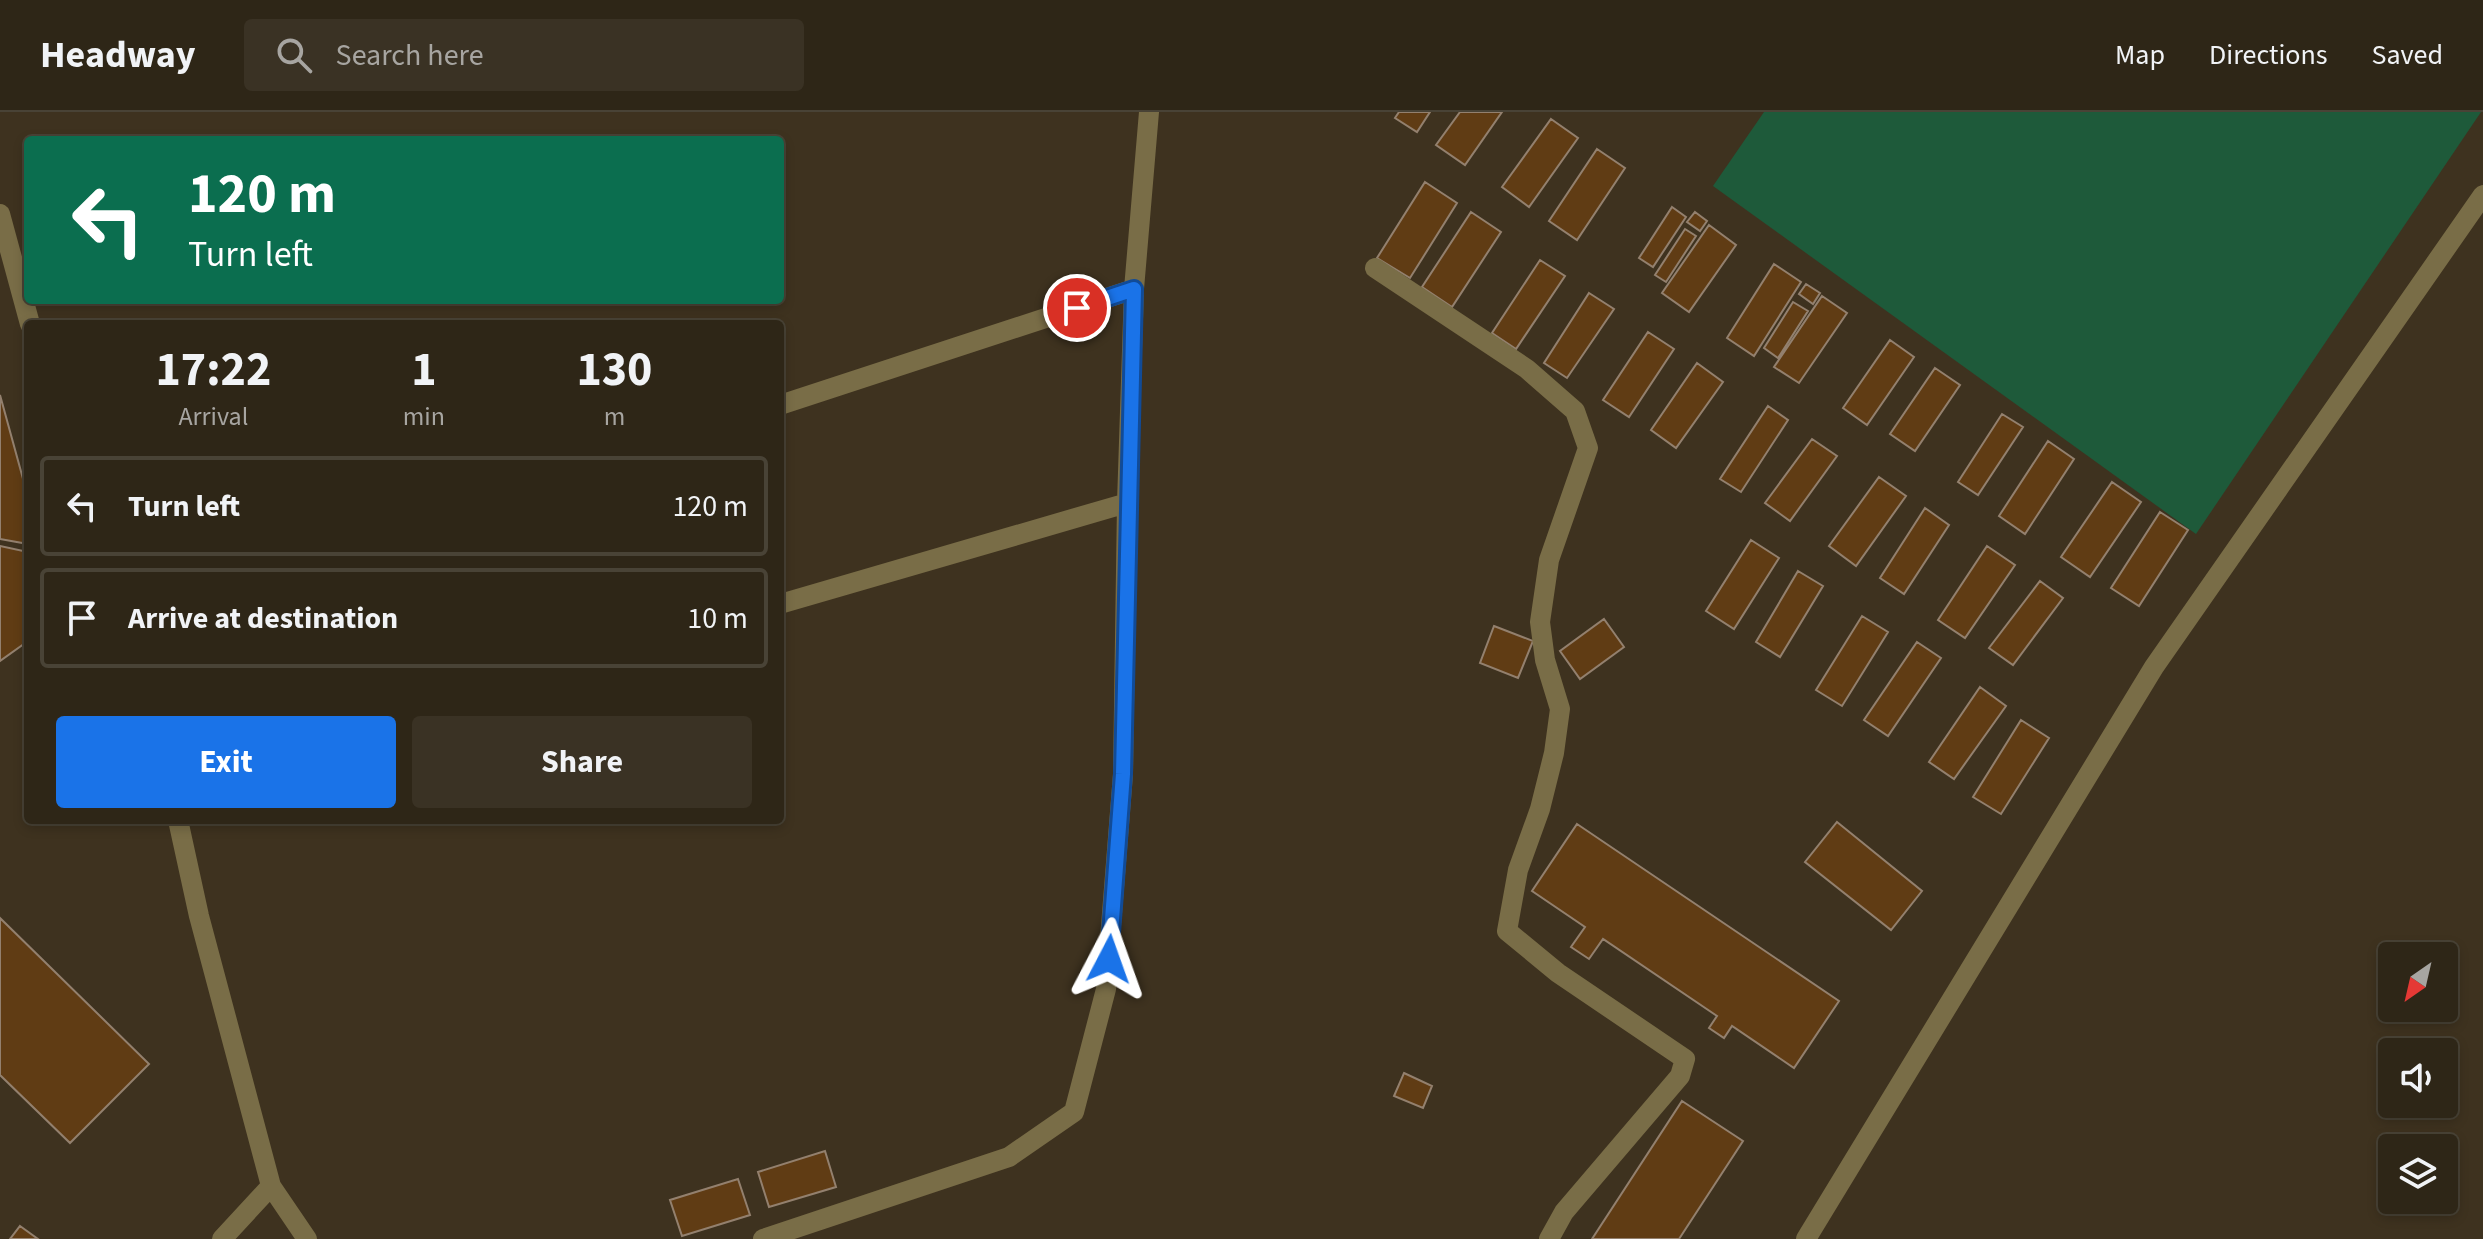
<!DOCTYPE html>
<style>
:root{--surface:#2e2617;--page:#3a3224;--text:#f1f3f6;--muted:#a7a5a1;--line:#494336;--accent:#1a73e8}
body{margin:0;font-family:"Source Sans 3",sans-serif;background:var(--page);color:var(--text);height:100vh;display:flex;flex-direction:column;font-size:30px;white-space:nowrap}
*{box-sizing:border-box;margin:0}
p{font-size:26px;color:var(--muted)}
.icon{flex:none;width:44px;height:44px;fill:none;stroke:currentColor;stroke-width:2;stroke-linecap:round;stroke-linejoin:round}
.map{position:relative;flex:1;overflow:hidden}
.details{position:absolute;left:24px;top:208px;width:760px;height:504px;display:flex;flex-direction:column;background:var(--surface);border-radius:8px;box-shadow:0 4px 12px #0003,0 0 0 2px var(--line)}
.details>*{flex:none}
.top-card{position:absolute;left:24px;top:24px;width:760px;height:168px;border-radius:8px;box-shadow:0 4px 12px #0003,0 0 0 2px var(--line);background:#0b6e4f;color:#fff;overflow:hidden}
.needle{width:52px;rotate:214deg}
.tools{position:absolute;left:2378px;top:830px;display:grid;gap:16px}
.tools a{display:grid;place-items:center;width:80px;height:80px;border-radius:8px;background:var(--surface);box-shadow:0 4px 12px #0003,0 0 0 2px var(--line);font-size:40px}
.pin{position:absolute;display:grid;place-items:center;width:68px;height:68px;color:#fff;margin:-34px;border:4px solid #fff;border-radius:50%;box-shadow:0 2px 8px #0007}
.me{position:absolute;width:88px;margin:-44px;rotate:4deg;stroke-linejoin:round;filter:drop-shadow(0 0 6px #0008)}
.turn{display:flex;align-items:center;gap:28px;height:168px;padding:0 32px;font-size:36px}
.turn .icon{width:104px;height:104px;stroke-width:2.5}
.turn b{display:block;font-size:56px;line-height:68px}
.eta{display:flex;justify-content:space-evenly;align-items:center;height:136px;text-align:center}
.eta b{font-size:48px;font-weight:700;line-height:56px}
.cta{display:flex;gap:16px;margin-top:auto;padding:16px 32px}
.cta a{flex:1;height:92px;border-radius:8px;background:var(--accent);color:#fff;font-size:32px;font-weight:700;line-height:92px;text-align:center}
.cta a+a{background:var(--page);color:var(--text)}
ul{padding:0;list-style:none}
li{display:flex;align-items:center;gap:24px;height:100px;margin:0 16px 12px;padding:0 16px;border:4px solid var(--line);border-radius:8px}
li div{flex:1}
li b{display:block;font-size:30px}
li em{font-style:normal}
header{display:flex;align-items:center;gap:48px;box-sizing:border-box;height:112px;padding:0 40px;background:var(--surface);border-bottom:2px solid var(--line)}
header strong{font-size:38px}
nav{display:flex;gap:44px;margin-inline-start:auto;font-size:28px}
.search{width:560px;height:72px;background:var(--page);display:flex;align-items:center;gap:20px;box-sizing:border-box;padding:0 28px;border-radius:8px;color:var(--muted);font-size:30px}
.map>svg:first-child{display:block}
.green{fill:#1e5a3a}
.building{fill:#603c14;stroke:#93806e;stroke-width:2}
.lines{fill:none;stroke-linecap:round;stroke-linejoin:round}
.service{stroke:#796d47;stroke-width:20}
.minor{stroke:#796d47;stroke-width:20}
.route-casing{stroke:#114b97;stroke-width:20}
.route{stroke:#1a73e8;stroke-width:14}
</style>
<header>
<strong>Headway</strong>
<div class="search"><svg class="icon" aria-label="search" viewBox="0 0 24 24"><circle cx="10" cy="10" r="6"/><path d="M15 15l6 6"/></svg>Search here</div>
<nav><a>Map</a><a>Directions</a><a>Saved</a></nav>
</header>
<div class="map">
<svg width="2483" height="1127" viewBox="0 0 2483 1127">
<rect width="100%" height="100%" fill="#3e321f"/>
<path class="green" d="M1764 0H2481L2196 422 1713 74Z"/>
<path class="building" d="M1399 0H1430L1417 20 1395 6Z
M1460 0H1502L1465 53 1436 33Z
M1551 7 1578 26 1529 95 1502 75Z
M1597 37 1625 56 1577 128 1549 109Z
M1425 70 1457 91 1410 166 1377 146Z
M1672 95 1686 105 1653 155 1639 146Z
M1471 100 1501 120 1452 195 1422 175Z
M1695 100 1707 109 1700 119 1687 110Z
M1709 113 1736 133 1689 200 1662 181Z
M1685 117 1696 124 1666 170 1655 163Z
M1540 148 1565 164 1516 237 1492 221Z
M1774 152 1801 170 1754 244 1727 226Z
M1806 172 1820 181 1813 192 1799 182Z
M1589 181 1614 197 1567 266 1544 251Z
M1822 184 1847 201 1799 271 1774 255Z
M1793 190 1808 199 1778 246 1764 236Z
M1648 220 1674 237 1629 305 1603 288Z
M1890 228 1914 245 1867 313 1843 296Z
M1697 251 1723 270 1676 336 1651 318Z
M1935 256 1960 273 1915 339 1890 322Z
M0 283 28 385V432L0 427Z
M1768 294 1788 308 1741 380 1720 367Z
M2002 302 2023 315 1978 383 1958 370Z
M1812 327 1837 344 1790 409 1765 391Z
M2048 329 2074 347 2025 422 1999 404Z
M1879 365 1906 384 1856 454 1829 434Z
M2112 370 2141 390 2090 465 2061 445Z
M1925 396 1949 413 1904 482 1880 466Z
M2160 400 2188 418 2139 494 2111 476Z
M1751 428 1779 446 1734 517 1706 499Z
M0 434 28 440V529L0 549Z
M1987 434 2015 453 1965 526 1938 508Z
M1798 459 1823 474 1780 545 1756 530Z
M2040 469 2063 486 2013 553 1989 536Z
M1862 504 1888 520 1842 594 1816 578Z
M1604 507 1624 535 1580 567 1560 539Z
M1494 514 1533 529 1518 566 1480 551Z
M1917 530 1941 546 1888 624 1864 608Z
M1980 575 2006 594 1954 667 1929 650Z
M2021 608 2049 626 2001 702 1973 685Z
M1837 710 1922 779 1891 818 1805 750Z
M1577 712 1839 889 1794 956 1732 914 1724 926 1709 916 1717 904 1603 827 1589 847 1571 835 1585 815 1532 779Z
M0 806 149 952 70 1031 0 963Z
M1404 961 1432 974 1423 996 1394 984Z
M1682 989 1743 1029 1679 1127H1592Z
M825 1039 836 1075 769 1095 758 1060Z
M738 1067 750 1103 682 1124 670 1088Z
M20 1114 38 1127H10Z"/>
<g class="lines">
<path class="service" d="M0 102 30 212
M780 293 1134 177
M780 492 1127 391
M178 708 199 804 271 1074 307 1127
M222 1127 271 1074
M763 1127 1009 1045 1074 1000 1106 877 1123 662 1127 391 1134 177 1149 0
M1806 1127 2154 555 2483 83"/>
<path class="minor" d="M1375 156 1527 257 1575 299 1588 336 1549 448 1540 510 1545 548 1560 597 1554 641 1540 697 1518 758 1507 819 1558 861 1685 947 1680 964 1564 1100 1549 1127"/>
</g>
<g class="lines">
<g class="route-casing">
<path id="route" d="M1077 196 1134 177 1123 662 1109 847"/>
</g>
<use href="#route" class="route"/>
</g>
</svg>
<div class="tools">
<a><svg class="needle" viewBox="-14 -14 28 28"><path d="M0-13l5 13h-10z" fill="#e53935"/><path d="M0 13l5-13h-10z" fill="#a7a5a1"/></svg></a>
<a><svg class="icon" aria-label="sound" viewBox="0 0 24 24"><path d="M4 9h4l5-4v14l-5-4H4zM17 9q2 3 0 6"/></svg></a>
<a><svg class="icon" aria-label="layers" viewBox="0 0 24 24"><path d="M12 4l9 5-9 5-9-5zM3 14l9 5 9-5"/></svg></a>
</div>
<div class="pin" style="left:1077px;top:196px;background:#d93025"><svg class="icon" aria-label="arrive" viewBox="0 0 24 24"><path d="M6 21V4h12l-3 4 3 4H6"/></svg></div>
<svg class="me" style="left:1109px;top:847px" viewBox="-20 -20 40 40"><path d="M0-17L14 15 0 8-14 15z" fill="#1a73e8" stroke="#fff" stroke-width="4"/></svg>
<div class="top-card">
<div class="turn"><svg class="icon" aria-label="left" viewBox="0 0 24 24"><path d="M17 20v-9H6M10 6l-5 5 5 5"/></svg><div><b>120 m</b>Turn left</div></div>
</div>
<section class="details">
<div class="eta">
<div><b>17:22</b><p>Arrival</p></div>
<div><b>1</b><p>min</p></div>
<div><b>130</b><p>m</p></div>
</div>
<ul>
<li><svg class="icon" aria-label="left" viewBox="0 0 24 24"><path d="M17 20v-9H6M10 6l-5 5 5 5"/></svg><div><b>Turn left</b></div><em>120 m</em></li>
<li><svg class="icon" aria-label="arrive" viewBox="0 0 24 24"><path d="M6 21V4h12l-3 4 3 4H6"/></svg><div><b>Arrive at destination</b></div><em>10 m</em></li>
</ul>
<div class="cta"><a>Exit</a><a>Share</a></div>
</section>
</div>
